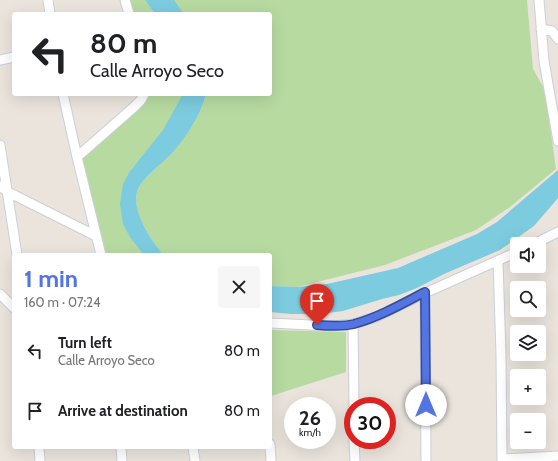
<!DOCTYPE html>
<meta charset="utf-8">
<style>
:root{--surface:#fff;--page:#f6f6f6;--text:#202124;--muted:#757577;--accent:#5275e3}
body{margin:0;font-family:Cabin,sans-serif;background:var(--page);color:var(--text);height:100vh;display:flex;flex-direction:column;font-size:15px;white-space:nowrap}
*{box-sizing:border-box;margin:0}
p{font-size:13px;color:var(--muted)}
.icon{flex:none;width:22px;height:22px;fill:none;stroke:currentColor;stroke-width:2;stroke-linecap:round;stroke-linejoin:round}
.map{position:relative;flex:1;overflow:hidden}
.side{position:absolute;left:12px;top:253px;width:260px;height:196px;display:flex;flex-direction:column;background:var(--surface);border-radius:4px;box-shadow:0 4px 16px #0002}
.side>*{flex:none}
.guide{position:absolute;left:12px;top:12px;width:260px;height:84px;border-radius:4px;box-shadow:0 4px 16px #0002;background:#fff;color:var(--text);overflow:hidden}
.tools{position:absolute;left:510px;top:237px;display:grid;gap:8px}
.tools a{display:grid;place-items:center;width:36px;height:36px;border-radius:4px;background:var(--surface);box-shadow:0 4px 16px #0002;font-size:20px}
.speed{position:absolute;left:284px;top:397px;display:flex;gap:8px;font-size:20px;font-weight:700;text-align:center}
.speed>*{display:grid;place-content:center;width:52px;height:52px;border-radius:50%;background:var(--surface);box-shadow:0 4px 16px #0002;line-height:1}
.speed small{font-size:10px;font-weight:400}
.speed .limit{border:6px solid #d22;background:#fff;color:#111}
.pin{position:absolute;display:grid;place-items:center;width:34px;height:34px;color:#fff;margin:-41px -17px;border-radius:50% 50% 50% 0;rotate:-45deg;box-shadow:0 0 4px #0007}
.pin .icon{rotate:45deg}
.me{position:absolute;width:44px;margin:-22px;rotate:0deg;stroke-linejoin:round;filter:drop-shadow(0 0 3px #0008)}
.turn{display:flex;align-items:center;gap:14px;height:84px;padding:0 12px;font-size:18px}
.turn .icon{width:52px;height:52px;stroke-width:2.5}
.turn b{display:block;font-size:28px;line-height:34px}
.round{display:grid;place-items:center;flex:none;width:42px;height:42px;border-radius:4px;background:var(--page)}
.summary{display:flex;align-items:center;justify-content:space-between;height:68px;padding:0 12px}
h1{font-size:24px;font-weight:800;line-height:30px;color:var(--accent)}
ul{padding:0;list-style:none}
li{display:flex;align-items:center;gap:12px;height:60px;padding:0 12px}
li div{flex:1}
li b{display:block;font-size:15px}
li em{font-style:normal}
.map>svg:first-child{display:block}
.green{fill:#b7daa1}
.water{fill:#7dcbdf}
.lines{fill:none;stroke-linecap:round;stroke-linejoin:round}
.minor-casing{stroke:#cccfda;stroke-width:11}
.minor{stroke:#fff;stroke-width:9}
.route-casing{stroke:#354c94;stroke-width:10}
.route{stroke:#5275e3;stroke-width:7}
</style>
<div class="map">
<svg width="558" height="461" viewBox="0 0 558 461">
<rect width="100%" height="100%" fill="#eae4dd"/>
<path class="green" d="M125 0H145L155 14H129Z
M173 0H527L533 69 545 90 556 169 510 207 476 230 385 265 297 287 270 286V255H164C151 242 128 205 139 187 145 177 156 168 164 161 181 145 201 116 206 94H270V14H184Z
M144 94H183C177 119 146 151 130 171L131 239 144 255H101L77 157Z
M270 330 346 332V372L271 396Z"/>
<path class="water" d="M145 0H174L184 14H155Z
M183 94H206C201 116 181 146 164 161 156 168 145 177 139 187 128 205 151 242 164 255H144L131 239 123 224 120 204 123 184 130 171 163 130Z
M558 170V198L534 226 500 250 444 274 417 288 399 295 382 299 343 311 320 314H291L270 312V286L297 287 327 284 398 268 477 234 497 222Z"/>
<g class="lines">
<g class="minor-casing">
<path id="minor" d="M48 0 50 14
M125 0 129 14
M539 0 544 61 558 141
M541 29 552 31 558 39
M0 60 14 57
M63 94 77 157 101 255
M0 145 17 255
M77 157 134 107 141 100 144 94
M0 186 8 192 96 236
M534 244 558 232
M498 261 501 355 502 461
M425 293 426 461
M0 294 14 308
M270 323 332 326 353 324 376 317 425 293 517 252
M353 324 354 406
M354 440 355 461
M270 444 271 461
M39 447 40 461
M121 447 122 461
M193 447 195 461
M502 459 558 456"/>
</g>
<use href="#minor" class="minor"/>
</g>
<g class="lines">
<g class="route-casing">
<path id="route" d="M317 325C329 326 342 327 354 324 379 317 402 304 425 292L426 405"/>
</g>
<use href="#route" class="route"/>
</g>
</svg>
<div class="tools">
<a><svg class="icon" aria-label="sound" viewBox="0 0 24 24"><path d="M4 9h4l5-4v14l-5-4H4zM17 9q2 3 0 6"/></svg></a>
<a><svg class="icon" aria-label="search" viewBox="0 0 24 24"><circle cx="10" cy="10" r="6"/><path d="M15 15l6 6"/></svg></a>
<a><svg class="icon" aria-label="layers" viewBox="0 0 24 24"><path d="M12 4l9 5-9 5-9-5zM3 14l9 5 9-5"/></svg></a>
<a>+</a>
<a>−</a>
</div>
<div class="speed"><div>26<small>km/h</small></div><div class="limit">30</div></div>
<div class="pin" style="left:317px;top:325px;background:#d93025"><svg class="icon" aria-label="arrive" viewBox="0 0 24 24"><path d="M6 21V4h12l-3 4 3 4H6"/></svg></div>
<svg class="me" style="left:426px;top:405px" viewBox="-20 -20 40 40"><circle r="19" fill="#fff"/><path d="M0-13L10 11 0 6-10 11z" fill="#5275e3"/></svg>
<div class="guide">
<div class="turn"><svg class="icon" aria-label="left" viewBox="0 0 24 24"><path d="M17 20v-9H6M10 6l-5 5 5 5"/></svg><div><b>80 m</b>Calle Arroyo Seco</div></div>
</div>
<section class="side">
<div class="summary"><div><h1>1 min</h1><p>160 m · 07:24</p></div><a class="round"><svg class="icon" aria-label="close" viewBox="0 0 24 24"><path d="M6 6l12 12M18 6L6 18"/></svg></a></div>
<ul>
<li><svg class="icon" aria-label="left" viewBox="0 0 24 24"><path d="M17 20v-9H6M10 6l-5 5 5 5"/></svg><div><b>Turn left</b><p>Calle Arroyo Seco</p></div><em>80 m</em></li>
<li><svg class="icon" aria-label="arrive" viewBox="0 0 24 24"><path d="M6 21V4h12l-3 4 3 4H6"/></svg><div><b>Arrive at destination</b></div><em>80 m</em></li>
</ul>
</section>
</div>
